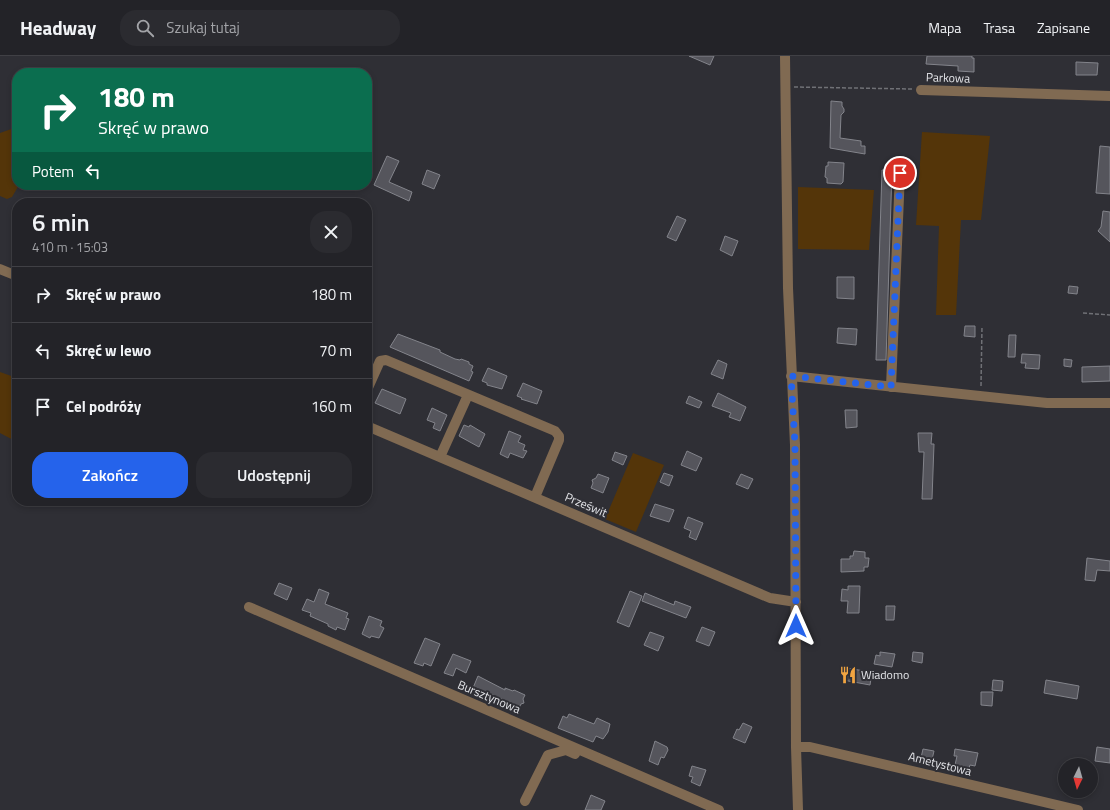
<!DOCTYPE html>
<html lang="pl">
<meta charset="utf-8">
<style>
:root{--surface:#232328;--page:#2b2b30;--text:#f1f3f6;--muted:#a3a4a8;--line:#404045;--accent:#2563eb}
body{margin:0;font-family:"Titillium Web",sans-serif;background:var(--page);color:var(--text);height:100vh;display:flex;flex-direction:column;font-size:15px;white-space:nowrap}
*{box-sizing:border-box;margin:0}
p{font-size:13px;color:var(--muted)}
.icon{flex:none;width:22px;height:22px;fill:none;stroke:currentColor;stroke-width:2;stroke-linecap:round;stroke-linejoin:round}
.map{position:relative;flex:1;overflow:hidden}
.details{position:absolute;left:12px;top:142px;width:360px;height:308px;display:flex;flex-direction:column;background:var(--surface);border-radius:16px;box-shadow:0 2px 6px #0003,0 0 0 1px var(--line)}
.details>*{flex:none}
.top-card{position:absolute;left:12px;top:12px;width:360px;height:122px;border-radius:16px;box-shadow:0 2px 6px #0003,0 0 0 1px var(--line);background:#0b6e4f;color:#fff;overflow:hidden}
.needle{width:26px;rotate:185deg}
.buttons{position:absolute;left:1058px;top:702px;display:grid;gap:8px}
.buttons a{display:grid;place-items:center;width:40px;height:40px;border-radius:50%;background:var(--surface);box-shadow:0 2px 6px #0003,0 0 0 1px var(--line);font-size:20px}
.pin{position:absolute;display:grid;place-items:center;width:34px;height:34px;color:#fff;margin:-17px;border:2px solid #fff;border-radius:50%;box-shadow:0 1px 4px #0007}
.me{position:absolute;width:44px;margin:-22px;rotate:0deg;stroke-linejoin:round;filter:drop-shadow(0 0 3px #0008)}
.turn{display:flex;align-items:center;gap:14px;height:84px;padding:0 20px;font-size:18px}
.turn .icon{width:52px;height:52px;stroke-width:2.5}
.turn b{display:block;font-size:28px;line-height:34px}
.then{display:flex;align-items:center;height:38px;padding:0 20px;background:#0003;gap:8px;font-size:15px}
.round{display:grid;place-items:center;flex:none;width:42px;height:42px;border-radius:16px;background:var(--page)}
.overview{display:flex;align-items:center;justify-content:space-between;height:68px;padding:0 20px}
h1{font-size:24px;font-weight:600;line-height:30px}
.action{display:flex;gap:8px;margin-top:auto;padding:8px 20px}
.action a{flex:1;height:46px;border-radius:16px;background:var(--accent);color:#fff;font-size:16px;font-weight:600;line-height:46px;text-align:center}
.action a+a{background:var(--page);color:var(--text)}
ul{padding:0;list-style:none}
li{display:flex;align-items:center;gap:12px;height:56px;padding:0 20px;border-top:1px solid var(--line)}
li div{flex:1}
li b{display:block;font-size:15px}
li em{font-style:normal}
header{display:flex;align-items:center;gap:24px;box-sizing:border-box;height:56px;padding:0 20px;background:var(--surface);border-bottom:1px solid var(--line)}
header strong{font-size:19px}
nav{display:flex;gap:22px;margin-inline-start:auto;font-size:14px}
.search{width:280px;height:36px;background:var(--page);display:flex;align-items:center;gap:10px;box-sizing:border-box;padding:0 14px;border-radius:16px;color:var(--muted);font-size:15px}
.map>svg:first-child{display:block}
.green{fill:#543509}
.building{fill:#55555c;stroke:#83848b}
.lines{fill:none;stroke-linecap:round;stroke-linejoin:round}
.path{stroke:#707176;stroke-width:1.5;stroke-dasharray:4 2;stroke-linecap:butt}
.minor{stroke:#806a52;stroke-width:10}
.route{stroke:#2563eb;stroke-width:7;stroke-dasharray:0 12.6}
.labels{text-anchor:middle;stroke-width:4;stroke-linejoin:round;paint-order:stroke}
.street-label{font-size:12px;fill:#e4e5e9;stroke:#2f2f35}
.poi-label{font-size:12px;fill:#e4e5e9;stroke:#2f2f35;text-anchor:start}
</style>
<header>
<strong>Headway</strong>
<div class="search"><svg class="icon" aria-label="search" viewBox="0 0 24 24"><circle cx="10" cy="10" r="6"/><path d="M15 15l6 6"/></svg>Szukaj tutaj</div>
<nav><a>Mapa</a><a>Trasa</a><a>Zapisane</a></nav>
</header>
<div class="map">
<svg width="1110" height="754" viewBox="0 0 1110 754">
<rect width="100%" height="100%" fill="#2f2f35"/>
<path class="green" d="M17 71V129H19L12 141 7 143 0 140V77Z
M922 76 990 80 981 164H961L956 259H936L939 170 916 169Z
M798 131 874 134 869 194 798 193Z
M0 316 17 322V386L0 377Z
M633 397 664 409 636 476 605 463Z"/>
<path class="building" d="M689 0H714L710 9Z
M927 0H972V2H974V16L958 15V10L926 8Z
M1076 6 1098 7 1097 19H1076Z
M831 45 842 46V50L844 53V56L841 59 840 82 861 85V90H865V98L830 92Z
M1100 90 1110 91V138L1096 137Z
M387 100 399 105 389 126 412 136 409 145 374 129Z
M828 106 844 107 843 126 841 128 827 127V122L825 121 826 110H828Z
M427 114 440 119 434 133 422 128Z
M882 114H892L886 304H876Z
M1103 155 1110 156V186L1098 175 1101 171Z
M677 160 686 164 676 185 667 181Z
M725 180 738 185 732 200 720 194Z
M837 221H854V243L837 242Z
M1069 230 1078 231 1077 238 1068 237Z
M965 270H975V281L964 280Z
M838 272 857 273 856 289 837 287Z
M398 278 440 294V296L455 303 460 304 461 303 469 306V308L473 310 471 315 473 316 469 325 390 291Z
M1009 279H1016L1015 301H1008Z
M1022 298 1040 299 1039 313 1025 312 1026 307H1021Z
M1064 303 1072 304 1071 311 1064 310Z
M718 304 727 308 723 323 711 318Z
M1110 310V325L1082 326V311Z
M488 312 507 320 502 333 487 329V327L482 325Z
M523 327 542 335 537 348 521 343 522 342 517 340Z
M382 333 406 343 400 358 375 347Z
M718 337 746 351 740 365 729 361 731 357 712 350Z
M689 340 702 346 699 352 686 347Z
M432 352 447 359 440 375 433 372 435 367 427 364Z
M845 354H857V371L846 372Z
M464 369 469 371 470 369 485 378 479 391 459 380Z
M509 375 521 380 518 386 525 389 523 394 527 395 523 402 510 397 508 402 500 398Z
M918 377H932L931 388H934L932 443H922L924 396H919Z
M687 395 702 402 696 415 681 409Z
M615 396 627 400 623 409 612 404Z
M664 417 673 420 669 430 660 426Z
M598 418 609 422 603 437 591 432 593 427 592 424 596 422Z
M741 418 753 423 748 433 736 428Z
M655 448 674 454 669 466 650 460Z
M688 461 703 467 696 484 689 481 691 475 684 472Z
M854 495 865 496V502H869L868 511H864V515L841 516V503H850V500H853Z
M1087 502 1110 505V515L1097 514 1095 525 1085 524Z
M279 527 292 532 287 544 274 538Z
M848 530H860L859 557H847L848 545H841L842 533 848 534Z
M319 533 329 537 325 548 348 557 346 562 349 563 345 574 337 571 336 574 328 570V568L310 560 311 557 302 554 307 543 314 546Z
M630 535 642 540 629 571 617 566Z
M645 537 674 549 675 545 691 551 686 562 642 545Z
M886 550H895L894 564H886Z
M369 560 382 565 380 570 384 572 379 582 371 580 370 582 362 578Z
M702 571 715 576 709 590 696 585Z
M650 576 664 581 658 595 644 589Z
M425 582 440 588 431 610 424 607 423 610 414 607Z
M880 596 895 598 892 611 874 608 876 599 880 600Z
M913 596 923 597 922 607 912 605Z
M453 598 471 605 466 617 456 612 453 620 444 617Z
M845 612 872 616 870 629 843 624Z
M478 620 505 634V632L513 635 514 634 525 639 523 643 524 647 521 648 519 652 493 639 473 632Z
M993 624 1003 625 1002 635 992 634Z
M1046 624 1079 630 1077 643 1044 637Z
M981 636H993L992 650 981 649Z
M569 658 594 668 597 662 610 668 608 676 603 683 596 680 593 686 558 672 563 660 567 662Z
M743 667 752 671 745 687 733 682 737 673 739 674Z
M655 685 667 691 668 694 664 702 661 701 658 709 649 705Z
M1097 691 1110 693V707L1095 705Z
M923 693 934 695 931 708 920 706Z
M955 693 978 697 975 710 970 709 969 712 955 709 957 700H954Z
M692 710 706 714 700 730 691 726 693 721 689 720Z
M591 739 605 745 601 754H585Z"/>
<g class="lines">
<path class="path" d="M794 31 912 33
M1083 257 1110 259
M981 330 982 270"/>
<path class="minor" d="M785 0 788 232 795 389 796 691 798 754
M921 34 1110 40
M0 213 17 220
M791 320 1047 347H1110
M891 331 900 117
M367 334 380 305 386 304 555 375 559 380V384L535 441
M367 370 770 542 796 546
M440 401 468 339
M249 551 719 754
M796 691H810L1078 754
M525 745 548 699 566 694 575 698"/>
</g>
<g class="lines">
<path class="route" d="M796 570 795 389 791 320 891 331 900 117"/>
</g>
<defs>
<g id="restaurant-bare" transform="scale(1.38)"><path d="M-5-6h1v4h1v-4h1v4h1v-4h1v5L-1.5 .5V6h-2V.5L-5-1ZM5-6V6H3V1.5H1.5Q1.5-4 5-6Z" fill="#f2a541" stroke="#2f2f35" stroke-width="2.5" paint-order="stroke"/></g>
</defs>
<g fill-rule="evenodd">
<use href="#restaurant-bare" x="848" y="619"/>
</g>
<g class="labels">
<g class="street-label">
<text transform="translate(948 22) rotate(2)" y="4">Parkowa</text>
<text transform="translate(586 449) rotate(23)" y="4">Prześwit</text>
<text transform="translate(489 641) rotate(23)" y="4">Bursztynowa</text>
<text transform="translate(940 708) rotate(14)" y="4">Ametystowa</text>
</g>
<g class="poi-label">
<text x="861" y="623">Wiadomo</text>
</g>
</g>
</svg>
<div class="buttons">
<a><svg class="needle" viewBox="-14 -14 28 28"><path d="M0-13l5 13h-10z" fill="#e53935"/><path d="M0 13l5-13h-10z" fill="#a3a4a8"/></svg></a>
</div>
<div class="pin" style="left:900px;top:117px;background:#d93025"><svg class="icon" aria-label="arrive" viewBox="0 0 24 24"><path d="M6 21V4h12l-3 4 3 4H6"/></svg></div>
<svg class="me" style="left:796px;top:570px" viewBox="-20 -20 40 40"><path d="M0-17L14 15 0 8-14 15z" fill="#2563eb" stroke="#fff" stroke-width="4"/></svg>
<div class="top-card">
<div class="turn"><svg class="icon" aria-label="right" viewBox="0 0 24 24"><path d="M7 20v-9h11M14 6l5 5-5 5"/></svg><div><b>180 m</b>Skręć w prawo</div></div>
<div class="then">Potem<svg class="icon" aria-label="left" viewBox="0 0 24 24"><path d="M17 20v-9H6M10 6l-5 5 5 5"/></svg></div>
</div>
<section class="details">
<div class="overview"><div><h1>6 min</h1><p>410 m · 15:03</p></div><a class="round"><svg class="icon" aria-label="close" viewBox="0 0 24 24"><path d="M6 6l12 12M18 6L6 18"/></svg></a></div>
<ul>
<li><svg class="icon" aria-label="right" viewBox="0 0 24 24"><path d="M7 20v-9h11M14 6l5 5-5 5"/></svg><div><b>Skręć w prawo</b></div><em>180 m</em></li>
<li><svg class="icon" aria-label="left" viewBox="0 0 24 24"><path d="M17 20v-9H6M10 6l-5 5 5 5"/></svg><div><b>Skręć w lewo</b></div><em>70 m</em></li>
<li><svg class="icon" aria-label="arrive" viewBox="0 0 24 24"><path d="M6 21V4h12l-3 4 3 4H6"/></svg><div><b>Cel podróży</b></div><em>160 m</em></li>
</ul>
<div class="action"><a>Zakończ</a><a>Udostępnij</a></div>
</section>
</div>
